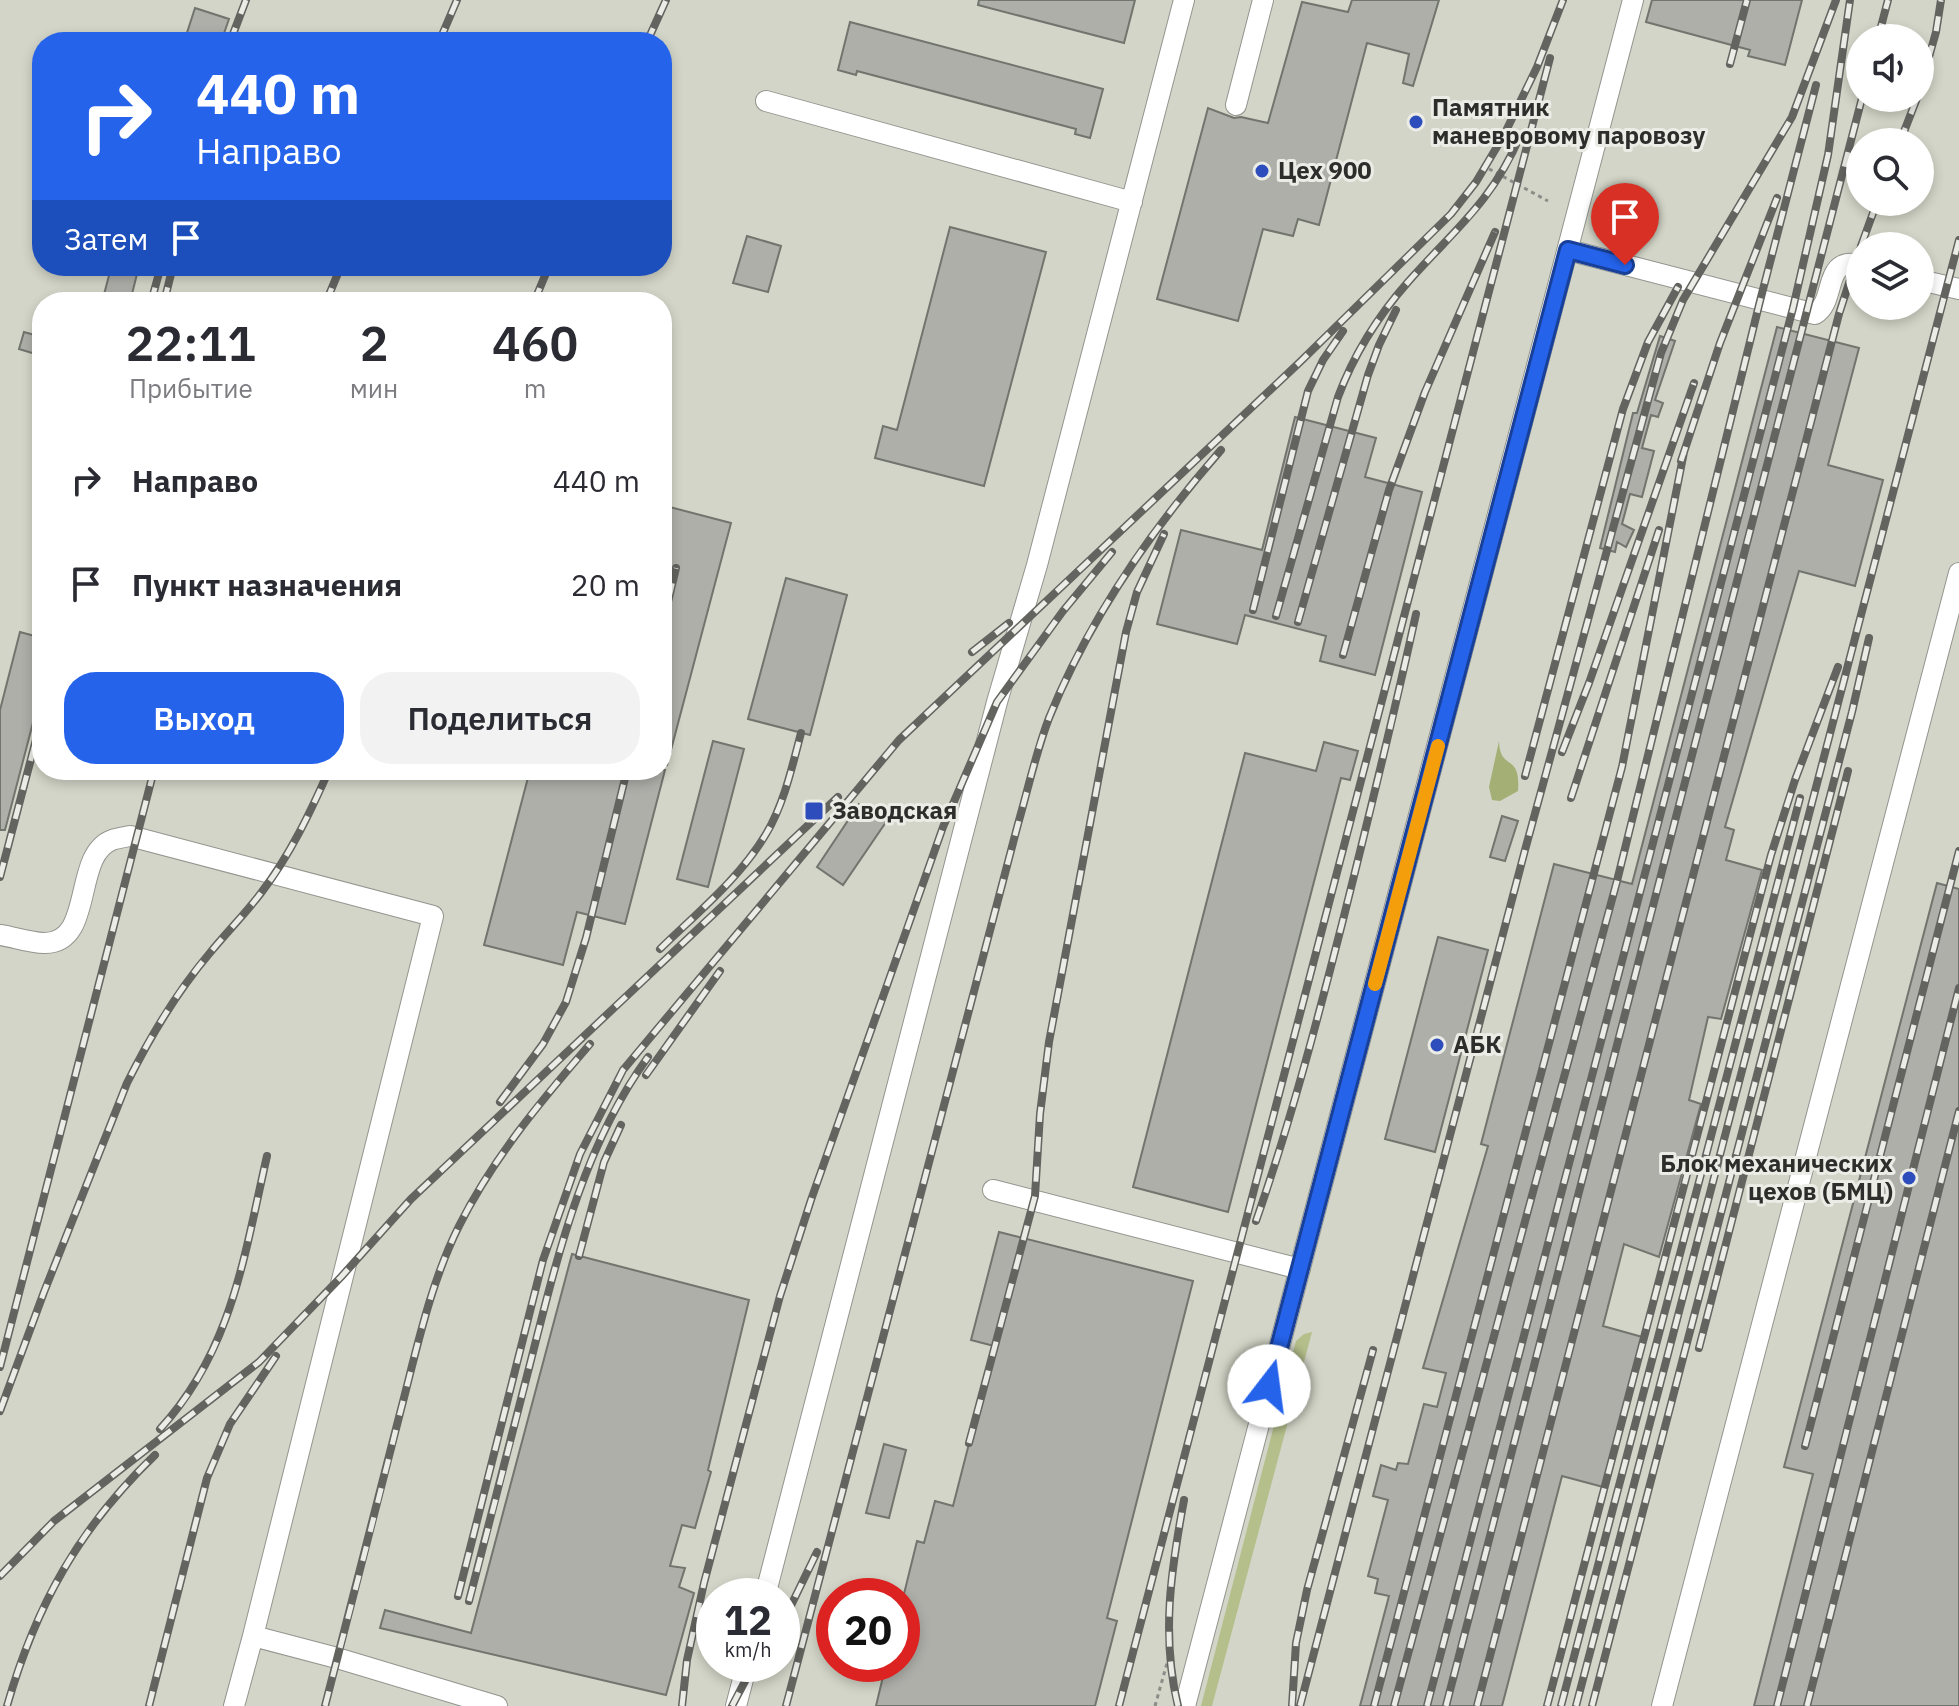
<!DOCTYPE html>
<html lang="ru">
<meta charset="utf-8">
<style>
:root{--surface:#fff;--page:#f2f2f3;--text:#2b2b33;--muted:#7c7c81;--accent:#2563eb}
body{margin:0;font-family:"IBM Plex Sans",sans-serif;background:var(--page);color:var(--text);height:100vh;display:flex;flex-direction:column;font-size:30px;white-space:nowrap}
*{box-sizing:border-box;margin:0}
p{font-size:26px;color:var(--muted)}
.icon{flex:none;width:44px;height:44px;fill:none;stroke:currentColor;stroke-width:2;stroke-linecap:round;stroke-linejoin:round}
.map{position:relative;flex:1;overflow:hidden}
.sheet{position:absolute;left:32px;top:292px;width:640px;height:488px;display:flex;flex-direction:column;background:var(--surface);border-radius:32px;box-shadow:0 4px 12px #0003}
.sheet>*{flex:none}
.top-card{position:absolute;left:32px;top:32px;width:640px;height:244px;border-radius:32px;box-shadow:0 4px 12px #0003;background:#2563eb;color:#fff;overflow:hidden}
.controls{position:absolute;left:1846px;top:24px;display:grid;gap:16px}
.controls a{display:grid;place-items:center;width:88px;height:88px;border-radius:50%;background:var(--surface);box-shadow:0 4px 12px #0003;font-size:40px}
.speed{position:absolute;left:696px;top:1578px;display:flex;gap:16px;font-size:40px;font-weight:700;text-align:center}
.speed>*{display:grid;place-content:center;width:104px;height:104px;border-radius:50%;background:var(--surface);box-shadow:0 4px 12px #0003;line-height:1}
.speed small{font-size:20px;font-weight:400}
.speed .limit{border:12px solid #d22;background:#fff;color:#111}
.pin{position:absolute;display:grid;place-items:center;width:68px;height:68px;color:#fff;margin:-82px -34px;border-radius:50% 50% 50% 0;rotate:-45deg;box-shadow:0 0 8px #0007}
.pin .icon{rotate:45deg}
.me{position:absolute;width:88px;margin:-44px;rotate:15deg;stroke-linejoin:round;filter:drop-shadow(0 0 6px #0008)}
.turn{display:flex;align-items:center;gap:28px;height:168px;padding:0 32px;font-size:36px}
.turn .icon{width:104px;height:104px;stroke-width:2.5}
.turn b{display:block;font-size:56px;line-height:68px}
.then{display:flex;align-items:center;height:76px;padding:0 32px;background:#0003;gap:16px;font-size:30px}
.eta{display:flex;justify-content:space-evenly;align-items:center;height:136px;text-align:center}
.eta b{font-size:48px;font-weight:600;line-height:56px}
.button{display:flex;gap:16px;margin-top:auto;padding:16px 32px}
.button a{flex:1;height:92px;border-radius:32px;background:var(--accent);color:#fff;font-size:32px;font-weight:600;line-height:92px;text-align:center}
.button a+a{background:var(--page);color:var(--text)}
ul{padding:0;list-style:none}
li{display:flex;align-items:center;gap:24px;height:104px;padding:0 32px}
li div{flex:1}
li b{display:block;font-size:30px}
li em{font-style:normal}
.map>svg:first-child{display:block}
.built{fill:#d2d5c7;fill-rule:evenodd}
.green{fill:#b5bf8b}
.forest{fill:#a4af75}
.building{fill:#aeafa9;stroke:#72746e;stroke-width:2}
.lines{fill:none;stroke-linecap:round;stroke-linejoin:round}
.minor-casing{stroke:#93958f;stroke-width:22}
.path{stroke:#8c8c88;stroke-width:3;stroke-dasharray:4 4;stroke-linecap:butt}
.minor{stroke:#fff;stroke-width:20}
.rail-casing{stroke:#636360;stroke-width:8}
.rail{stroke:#ebece6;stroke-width:5;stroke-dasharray:15;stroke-linecap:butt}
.route-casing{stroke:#184099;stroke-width:20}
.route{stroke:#2563eb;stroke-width:14}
.slow{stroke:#f59e0b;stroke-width:14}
.poi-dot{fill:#2d4dbd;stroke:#ebece6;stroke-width:3}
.labels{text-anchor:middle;stroke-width:6;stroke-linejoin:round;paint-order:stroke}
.poi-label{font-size:24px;font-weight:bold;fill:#2d2d2b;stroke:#ebece6;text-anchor:start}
</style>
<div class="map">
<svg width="1959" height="1706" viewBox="0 0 1959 1706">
<rect width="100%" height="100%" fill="#dedfd9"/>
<path class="built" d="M0 0H1959V1706H0ZM1860 38H1920V98H1860ZM42 42H662V266H42ZM1860 142H1920V202H1860ZM1860 246H1920V306H1860ZM42 302H662V770H42ZM714 1596H782V1664H714ZM834 1596H902V1664H834Z"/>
<path class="green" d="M1312 1332 1212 1706H1201L1296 1341 1304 1334Z"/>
<path class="forest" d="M1499 741C1500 772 1521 752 1518 791L1500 801 1492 800 1489 787Z"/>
<path class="building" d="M979 0H1135L1124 43 978 5Z
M1352 0H1439L1413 86 1403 83 1409 54 1367 43 1319 225 1298 219 1293 236 1263 229 1238 321 1157 299 1208 108 1234 118 1241 117 1268 123 1302 2 1348 12Z
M1652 0H1802L1785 65 1748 56 1750 50 1646 22Z
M195 8 229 19 221 42H184Z
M850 22 1103 89 1090 138 1075 134 1076 129 857 71 856 75 838 70Z
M950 227 1046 252 984 486 875 458 883 426 897 430Z
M747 236 781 246 768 292 733 283Z
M111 268 137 274 130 302H102Z
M1777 327 1859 348 1828 465 1883 480 1855 586 1799 571 1725 827 1734 830 1726 860 1762 870 1721 1019 1708 1017 1689 1100 1701 1104 1659 1257 1624 1244 1603 1326 1646 1338 1607 1488 1562 1476 1502 1706H1360L1389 1596 1375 1593 1378 1579 1368 1576 1388 1500 1373 1496 1381 1465 1396 1470 1398 1463 1408 1464 1424 1404 1437 1407 1446 1373 1423 1368 1488 1146 1481 1144 1554 864 1632 884Z
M24 332 42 337V356L19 349Z
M1660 336 1675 341 1655 400 1663 403 1658 417 1651 415 1642 448 1654 451 1642 497 1630 494 1622 524 1634 530 1626 547 1617 542 1615 552 1600 548 1633 413H1637Z
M1295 417 1376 438 1365 477 1422 492 1375 675 1320 661 1326 636 1245 615 1237 644 1157 624 1181 530 1262 550Z
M662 505 731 523 667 765 662 764Z
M786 578 847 595 810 735 748 719Z
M20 632 42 638V688L5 830H0V710Z
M713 741 744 749 708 887 677 879Z
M1324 742 1358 751 1350 780 1341 778 1228 1212 1133 1187 1245 753 1316 771Z
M530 770H665L625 924 577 912 563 965 484 945Z
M859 804 886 822 843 885 817 867Z
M1502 816 1518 821 1505 861 1490 857Z
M1937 883 1959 889V1706H1754L1813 1474 1784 1467Z
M1438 937 1488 950 1435 1152 1385 1139Z
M999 1232 1193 1281 1107 1618 1117 1621 1095 1706H876L886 1664H902V1602L917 1541 924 1543 935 1501 953 1506 994 1346 971 1340Z
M572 1254 749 1300 708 1470 711 1472 695 1528 682 1525 670 1566 685 1568 679 1587 694 1593 666 1695 380 1628 385 1610 471 1633Z
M884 1444 906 1450 889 1518 866 1513Z"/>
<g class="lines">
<g class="minor-casing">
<path id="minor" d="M766 101 1132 202
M1236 105 1263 0
M1568 250 1815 314C1837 301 1822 256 1860 265
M1920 280 1959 289
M0 935C14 937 30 943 44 943 95 944 72 855 112 840 117 838 125 837 130 836L433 916 253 1636
M993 1190 1300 1269
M765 1596 997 702 1037 565 1184 0
M234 1706 253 1636 337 1658 497 1706
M736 1706 747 1664
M1185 1706 1633 0
M1662 1706 1959 573"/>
</g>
<path class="path" d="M1482 165 1548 201
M1155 1706 1169 1656"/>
<use href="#minor" class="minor"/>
<g class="rail-casing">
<path id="rail" d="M1878 38 1888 0
M230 42 246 0
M439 42 457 0
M647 42 666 0
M1730 64 1747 0
M1920 89 1936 32 1941 0
M1900 142 1917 98
M1861 246 1877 202
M151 302 161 266
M164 302 173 266
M326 302 341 266
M534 302 549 266
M1681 461 1720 343 1777 198
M1253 610 1308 391 1323 360 1343 331
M1276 616 1338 397C1354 354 1378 316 1408 282 1454 230 1492 202 1520 136
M1298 622 1368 375 1379 345 1396 310
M662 627 676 568
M972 652 1009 623
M1343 655 1389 490 1425 392 1495 232
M1562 752 1589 683 1694 383
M1525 776 1623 409 1648 342 1678 287
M1571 798 1659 530
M0 877 42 717
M660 949C697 913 739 879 766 834 784 804 792 767 801 733
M646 1075 720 971
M500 1102 543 1044 566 1002 586 938 627 770
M1256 1221C1291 1121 1318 1018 1344 916 1369 816 1394 715 1416 614
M579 1256 604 1162 621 1125
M1699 1348 1848 771
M0 1367 154 770
M0 1411 44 1292 127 1083C150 1037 176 993 209 954 226 933 245 914 261 893 290 855 310 813 329 770
M160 1429C232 1351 244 1256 267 1156
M969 1443 1035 1196 1040 1114 1049 1042 1126 632 1137 592 1164 534
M1805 1446 1959 851
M0 1576 54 1521 259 1362 341 1277 411 1199 838 797
M458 1596 543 1260 580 1154 623 1070 899 740 1301 361 1451 214 1476 182 1504 135 1537 67 1563 0
M469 1601C490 1522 510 1443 530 1364 557 1258 583 1146 648 1057
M782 1624 817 1552
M7 1706C36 1605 79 1528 155 1455
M149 1706 207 1478 230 1424 276 1356
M325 1706C350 1610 375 1514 399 1417 416 1353 429 1286 459 1226 493 1158 541 1101 590 1044
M682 1706 687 1660 704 1583 780 1296 811 1200 943 827 997 702 1063 611 1112 552
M732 1706 754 1664
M786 1706 1018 824C1028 789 1036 752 1049 718 1089 619 1151 530 1221 450
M1119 1706 1550 58
M1178 1706C1161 1636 1171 1570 1184 1500
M1292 1706 1296 1643 1307 1590 1373 1350
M1300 1706 1525 850 1661 353 1683 300 1792 117 1836 0
M1374 1706 1622 767 1684 452
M1394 1706 1617 881 1760 301 1816 85
M1427 1706 1793 308 1828 155 1850 0
M1446 1706 1862 98
M1477 1706 1839 314 1860 249
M1547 1706 1771 855 1795 780 1838 667
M1561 1706 1800 798
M1576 1706 1959 240
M1592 1706 1852 712 1869 638
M1777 1706 1959 988
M1807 1706 1959 1111"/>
</g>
<use href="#rail" class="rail"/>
</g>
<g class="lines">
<g class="route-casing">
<path id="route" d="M1269 1386 1568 250 1625 265"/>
</g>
<use href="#route" class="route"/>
<path class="slow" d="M1375 984 1438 746"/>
</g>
<g class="poi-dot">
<circle cx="1416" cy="122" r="8"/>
<circle cx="1262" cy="171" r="8"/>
<rect x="804" y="801" width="20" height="20" rx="4"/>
<circle cx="1437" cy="1045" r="8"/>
<circle cx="1909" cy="1178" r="8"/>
</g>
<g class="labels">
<g class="poi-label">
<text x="1432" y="116">Памятник<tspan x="1432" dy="28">маневровому паровозу</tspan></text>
<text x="1278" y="179">Цех 900</text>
<text x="832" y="819">Заводская</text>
<text x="1453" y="1053">АБК</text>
<text x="1893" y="1172" text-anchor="end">Блок механических<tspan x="1893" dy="28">цехов (БМЦ)</tspan></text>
</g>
</g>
</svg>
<div class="controls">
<a><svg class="icon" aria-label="sound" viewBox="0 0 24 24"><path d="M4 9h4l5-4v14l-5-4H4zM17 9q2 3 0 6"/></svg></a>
<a><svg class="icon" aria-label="search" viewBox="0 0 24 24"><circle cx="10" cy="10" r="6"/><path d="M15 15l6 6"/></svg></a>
<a><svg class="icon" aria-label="layers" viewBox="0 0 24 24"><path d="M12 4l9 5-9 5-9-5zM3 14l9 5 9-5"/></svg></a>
</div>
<div class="speed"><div>12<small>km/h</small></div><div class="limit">20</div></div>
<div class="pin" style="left:1625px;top:265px;background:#d93025"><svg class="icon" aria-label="arrive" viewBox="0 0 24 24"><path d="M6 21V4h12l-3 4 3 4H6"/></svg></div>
<svg class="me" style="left:1269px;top:1386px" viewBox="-20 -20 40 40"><circle r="19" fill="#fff"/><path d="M0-13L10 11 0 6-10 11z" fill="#2563eb"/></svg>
<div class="top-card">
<div class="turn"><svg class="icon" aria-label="right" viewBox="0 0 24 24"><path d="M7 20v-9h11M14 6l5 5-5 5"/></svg><div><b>440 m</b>Направо</div></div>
<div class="then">Затем<svg class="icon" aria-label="arrive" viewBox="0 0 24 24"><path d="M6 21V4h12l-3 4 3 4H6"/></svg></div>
</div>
<section class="sheet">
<div class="eta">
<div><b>22:11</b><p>Прибытие</p></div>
<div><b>2</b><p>мин</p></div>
<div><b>460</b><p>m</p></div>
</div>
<ul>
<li><svg class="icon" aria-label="right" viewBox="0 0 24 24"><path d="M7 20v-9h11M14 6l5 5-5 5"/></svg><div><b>Направо</b></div><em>440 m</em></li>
<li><svg class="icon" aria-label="arrive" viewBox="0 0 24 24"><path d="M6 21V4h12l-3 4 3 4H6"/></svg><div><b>Пункт назначения</b></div><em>20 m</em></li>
</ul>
<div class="button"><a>Выход</a><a>Поделиться</a></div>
</section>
</div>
